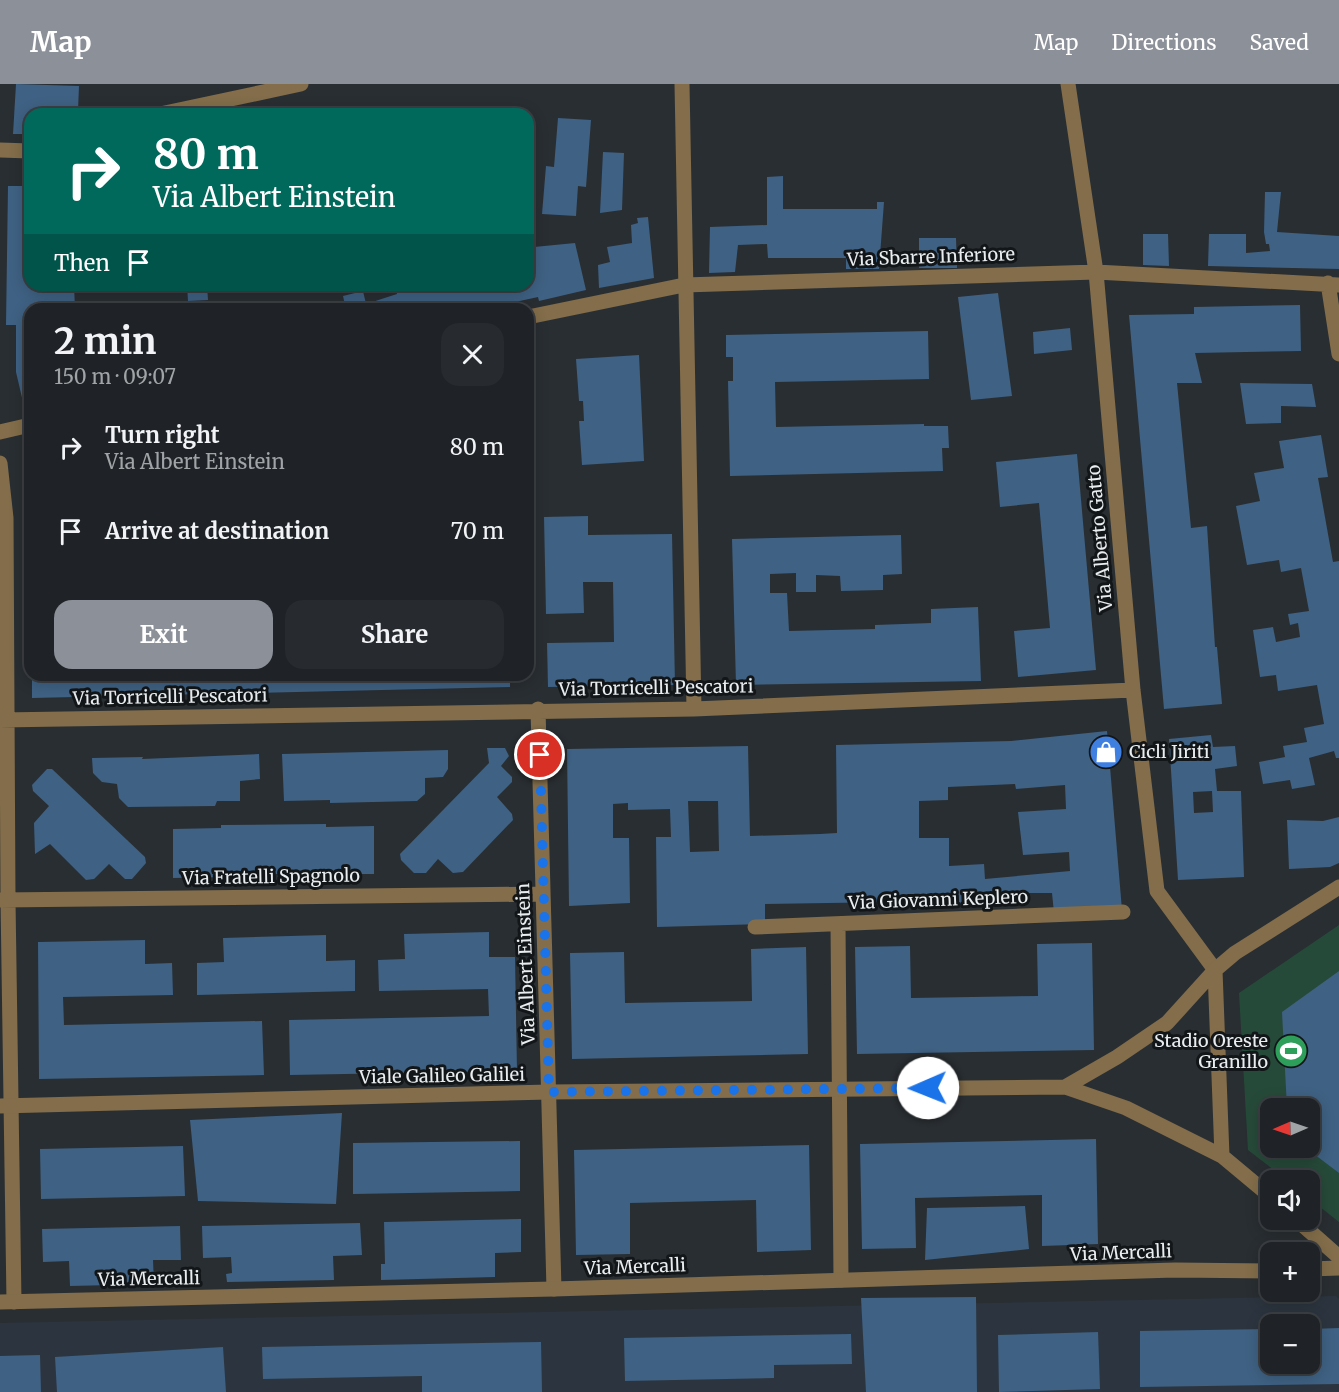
<!DOCTYPE html>
<meta charset="utf-8">
<style>
:root{--surface:#1f2226;--page:#272a2e;--text:#f1f3f6;--muted:#a1a4a7;--line:#3c3f43;--accent:#8c9099}
body{margin:0;font-family:Merriweather,serif;background:var(--page);color:var(--text);height:100vh;display:flex;flex-direction:column;font-size:22px;white-space:nowrap}
*{box-sizing:border-box;margin:0}
p{font-size:20px;color:var(--muted)}
.icon{flex:none;width:33px;height:33px;fill:none;stroke:currentColor;stroke-width:2;stroke-linecap:round;stroke-linejoin:round}
.map{position:relative;flex:1;overflow:hidden}
.panel{position:absolute;left:24px;top:219px;width:510px;height:378px;display:flex;flex-direction:column;background:var(--surface);border-radius:18px;box-shadow:0 3px 15px #0003,0 0 0 2px var(--line)}
.panel>*{flex:none}
.guide{position:absolute;left:24px;top:24px;width:510px;height:183px;border-radius:18px;box-shadow:0 3px 15px #0003,0 0 0 2px var(--line);background:#00695c;color:#fff;overflow:hidden}
.needle{width:39px;rotate:268deg}
.controls{position:absolute;left:1260px;top:1014px;display:grid;gap:12px}
.controls a{display:grid;place-items:center;width:60px;height:60px;border-radius:12px;background:var(--surface);box-shadow:0 3px 15px #0003,0 0 0 2px var(--line);font-size:30px}
.pin{position:absolute;display:grid;place-items:center;width:51px;height:51px;color:#fff;margin:-26px;border:3px solid #fff;border-radius:50%;box-shadow:0 2px 6px #0007}
.me{position:absolute;width:66px;margin:-33px;rotate:269deg;stroke-linejoin:round;filter:drop-shadow(0 0 4px #0008)}
.turn{display:flex;align-items:center;gap:21px;height:126px;padding:0 30px;font-size:27px}
.turn .icon{width:78px;height:78px;stroke-width:2.5}
.turn b{display:block;font-size:42px;line-height:51px}
.then{display:flex;align-items:center;height:57px;padding:0 30px;background:#0003;gap:12px;font-size:22px}
.round{display:grid;place-items:center;flex:none;width:63px;height:63px;border-radius:18px;background:var(--page)}
.summary{display:flex;align-items:center;justify-content:space-between;height:102px;padding:0 30px}
h1{font-size:36px;font-weight:700;line-height:45px}
.cta{display:flex;gap:12px;margin-top:auto;padding:12px 30px}
.cta a{flex:1;height:69px;border-radius:18px;background:var(--accent);color:#fff;font-size:24px;font-weight:700;line-height:69px;text-align:center}
.cta a+a{background:var(--page);color:var(--text)}
ul{padding:0;list-style:none}
li{display:flex;align-items:center;gap:18px;height:84px;padding:0 30px}
li div{flex:1}
li b{display:block;font-size:22px}
li em{font-style:normal}
header{display:flex;align-items:center;gap:36px;box-sizing:border-box;height:84px;padding:0 30px;background:var(--accent);color:#fff}
header strong{font-size:28px}
nav{display:flex;gap:33px;margin-inline-start:auto;font-size:21px}
.map>svg:first-child{display:block}
.built{fill:#2c353f;fill-rule:evenodd}
.green{fill:#264a39;fill-rule:evenodd}
.building{fill:#3f6183;fill-rule:evenodd}
.lines{fill:none;stroke-linecap:round;stroke-linejoin:round}
.minor{stroke:#836d4a;stroke-width:15}
.tertiary{stroke:#836d4a;stroke-width:15}
.route{stroke:#1a73e8;stroke-width:10;stroke-dasharray:0 18}
.labels{text-anchor:middle;stroke-width:6;stroke-linejoin:round;paint-order:stroke}
.street-label{font-size:18px;fill:#eaedf0;stroke:#131618}
.poi-label{font-size:18px;fill:#eaedf0;stroke:#131618;text-anchor:start}
</style>
<header>
<strong>Map</strong>
<nav><a>Map</a><a>Directions</a><a>Saved</a></nav>
</header>
<div class="map">
<svg width="1339" height="1308" viewBox="0 0 1339 1308">
<rect width="100%" height="100%" fill="#292e32"/>
<path class="built" d="M1336 1212 1339 1215V1308H0V1239ZM1270 1240H1310V1280H1270Z"/>
<path class="green" d="M1339 841V1138L1310 1115V1096H1287L1248 1066 1239 909ZM1270 1024H1310V1064H1270Z"/>
<path class="building" d="M16 0 79 2 78 27 68 26V30H30V50H13Z
M558 34 591 36 586 103 578 102 576 132 542 130 546 82 554 83Z
M603 68 624 69 622 126 600 129Z
M783 92V125H877V118H884L879 185H846V174H768L767 160 738 161 735 188 709 189 710 143 767 141V93Z
M8 102H30V201H74L75 225H30V317L23 318 16 288V241H6Z
M1265 108H1281L1277 148 1339 152V185L1208 182 1209 150H1246V169L1270 167 1269 160H1266L1264 148Z
M648 133 654 194 599 204 598 181 610 178 607 163 632 159 631 141 638 139 637 134Z
M1143 150H1168L1169 182 1143 181Z
M919 154H956L957 184H919Z
M575 159 586 206 539 217 538 213 515 218 516 223 507 225H346L343 212 363 207 366 220 397 210 395 201H429L430 206 443 201H528V174L534 173V163Z
M187 201H207L208 216 188 217Z
M998 209 1012 312 971 316 958 213Z
M1300 221 1301 267 1195 269 1202 299H1177L1191 444 1207 442 1215 563H1217L1222 620 1164 625 1129 231 1194 230V223Z
M1070 244 1072 266 1034 270 1033 248Z
M928 247 929 295 775 298 776 343 924 340V342H948L949 364H942L943 387 730 392 728 297H733V273H726V251Z
M639 271 644 377 582 381 579 337H584L583 317H579L576 275Z
M1240 299 1312 300 1316 323 1281 322V339L1246 340Z
M1321 351 1328 393 1318 394 1333 478 1339 477V674H1336L1334 667 1309 674 1315 701 1292 705 1290 696 1263 700 1259 678 1285 673 1283 662 1307 658 1304 644 1324 640 1317 601 1278 607 1276 591 1260 593 1253 546 1273 543 1276 558 1300 553 1298 539 1290 541 1288 530 1309 527 1301 484 1281 488 1279 476 1247 481 1236 422 1260 417 1254 389 1284 384 1279 357Z
M1077 370 1096 586 1018 593 1014 547 1050 544 1039 419 1000 423 996 378Z
M588 432V451L672 450 675 601 548 603 547 559 614 558 613 498H583L584 529 546 530 544 433Z
M901 451 902 490 883 491V506L841 507 840 492 816 491V508H796V489L770 490V509H787L789 547 875 545V541L931 539V525L978 523 981 597 736 601 732 455Z
M32 591H510V603L32 614Z
M1107 647 1122 826 1054 829 1052 809H1021L1020 821 950 822V811L892 812V818L765 820V840L657 843 656 753H671L670 725 628 726V719L613 720V754H629L630 819 569 822 567 665 748 662 750 752 820 750 837 749 836 661 1011 657ZM1015 700 1016 705 1065 701 1066 725 1018 728 1023 771 1069 768 1070 787 985 795 984 780 949 782V754H919V717L948 716V703ZM688 717H718L719 767 690 768Z
M1211 651 1213 663 1235 662 1237 682 1215 685 1217 707H1241L1244 793 1178 796 1169 655ZM1212 707 1213 728 1194 729 1193 708Z
M487 664H505L509 672 501 682 512 693V698L497 713 512 730 513 736 463 788 453 789 438 775 426 789H414L401 776 400 770 489 679Z
M448 666V685L443 693 425 694V710L417 717 330 719V716L284 717 282 670Z
M259 670 260 695 240 697V717H217L215 722 128 723 119 714 117 700 102 698 93 689 92 674 143 673 142 675Z
M47 685H52L145 773 146 779 132 795H125L109 780 94 795 86 796 50 760 35 770 34 739 49 722 33 707 32 701Z
M1339 733V779L1330 783 1289 785 1287 736 1323 737Z
M326 740V743L374 742V790H227V793L173 794V745L221 744V741Z
M489 848V873H515L517 987 290 991 289 936 489 932 488 905 379 907 378 876 405 875 404 850Z
M326 851V877L355 876V907L197 911V879L224 878 223 854Z
M145 856V880L172 879 173 911 63 913 64 941 262 937 264 991 39 995 38 858Z
M1092 859 1094 966 857 970 855 863 910 862 911 914 1038 912 1037 860Z
M806 863 808 970 572 975 570 869 624 868 625 919 752 917 751 865Z
M1339 887V1089L1306 1064H1310V1024H1287L1282 928Z
M342 1029 336 1120 198 1117 190 1036Z
M1096 1055 1098 1160 1042 1162V1111L915 1114 916 1164 862 1165 860 1060Z
M520 1057V1107L353 1110V1059Z
M809 1061 811 1166 757 1168 756 1116 630 1119V1170L576 1171 574 1066Z
M183 1062 185 1112 41 1115 40 1065Z
M1025 1122 1029 1165 925 1176 927 1124Z
M521 1135V1168L495 1169V1193L381 1196V1180H385L384 1138Z
M360 1139 362 1171 333 1172 334 1196 227 1198 226 1190 232 1189 231 1173 203 1174 202 1142Z
M180 1142 181 1176H153L154 1200 70 1202 69 1177 43 1178 42 1145Z
M976 1213 977 1308H866L861 1214Z
M1339 1244V1300L1140 1303V1247L1270 1245V1280H1310V1245Z
M1098 1248 1100 1305 999 1308 998 1251Z
M851 1250 852 1280 774 1281V1294L625 1297 624 1254Z
M541 1258 542 1308H422V1292L263 1295 262 1263Z
M223 1263 226 1308H57L55 1273Z
M40 1271 41 1308H0V1272Z"/>
<g class="lines">
<path class="minor" d="M682 0 694 625
M1068 0 1096 188 1133 606 1157 807 1215 886
M160 30 301 0
M0 66 30 67
M1328 199 1339 270
M528 233 684 201 1096 188 1339 201
M0 348 30 341
M0 379 6 434 8 816 14 1218
M538 625 554 1205
M0 636 694 625 1133 606
M0 816 543 810
M838 840 841 1196
M755 843 1123 828"/>
<path class="tertiary" d="M1215 886 1222 1072
M1065 1003 1117 973 1167 939 1215 886 1235 869 1339 803
M0 1022 549 1008 1065 1003 1126 1024 1222 1072 1270 1112
M1297 1136 1339 1173
M1310 1185 1339 1184
M0 1218 554 1205 1175 1186 1270 1187"/>
</g>
<g class="lines">
<path class="route" d="M540 671 549 1008 928 1004"/>
</g>
<defs>
<g id="shop-disc" transform="scale(1.725)"><circle r="9.5" fill="#3f7fe0" stroke="#131618"/><path d="M-5-2.5h2.3a2.7 3.5 0 0 1 5.4 0H5L5.5 6h-11ZM-1.5-2.5h3a1.5 2.3 0 0 0-3 0Z" fill="#fff"/></g>
<g id="stadium-disc" transform="scale(1.725)"><circle r="9.5" fill="#2e9e5b" stroke="#131618"/><path d="M0-5a6.5 5 0 1 0 0 10a6.5 5 0 1 0 0-10ZM-3.5-1.8h7v3.6h-7Z" fill="#fff"/></g>
</defs>
<g fill-rule="evenodd">
<use href="#shop-disc" x="1106" y="668"/>
<use href="#stadium-disc" x="1291" y="967"/>
</g>
<g class="labels">
<g class="street-label">
<text transform="translate(931 173) rotate(-2)" y="6">Via Sbarre Inferiore</text>
<text transform="translate(1100 454) rotate(-95)" y="6">Via Alberto Gatto</text>
<text transform="translate(656 604) rotate(-1)" y="6">Via Torricelli Pescatori</text>
<text transform="translate(170 613) rotate(-1)" y="6">Via Torricelli Pescatori</text>
<text transform="translate(271 793) rotate(-1)" y="6">Via Fratelli Spagnolo</text>
<text transform="translate(938 816) rotate(-2)" y="6">Via Giovanni Keplero</text>
<text transform="translate(526 880) rotate(-92)" y="6">Via Albert Einstein</text>
<text transform="translate(442 992) rotate(-1)" y="6">Viale Galileo Galilei</text>
<text transform="translate(1121 1169) rotate(-2)" y="6">Via Mercalli</text>
<text transform="translate(635 1183) rotate(-2)" y="6">Via Mercalli</text>
<text transform="translate(149 1195) rotate(-1)" y="6">Via Mercalli</text>
</g>
<g class="poi-label">
<text x="1129" y="674">Cicli Jiriti</text>
<text x="1268" y="963" text-anchor="end">Stadio Oreste<tspan x="1268" dy="21">Granillo</tspan></text>
</g>
</g>
</svg>
<div class="controls">
<a><svg class="needle" viewBox="-14 -14 28 28"><path d="M0-13l5 13h-10z" fill="#e53935"/><path d="M0 13l5-13h-10z" fill="#a1a4a7"/></svg></a>
<a><svg class="icon" aria-label="sound" viewBox="0 0 24 24"><path d="M4 9h4l5-4v14l-5-4H4zM17 9q2 3 0 6"/></svg></a>
<a>+</a>
<a>−</a>
</div>
<div class="pin" style="left:540px;top:671px;background:#d93025"><svg class="icon" aria-label="arrive" viewBox="0 0 24 24"><path d="M6 21V4h12l-3 4 3 4H6"/></svg></div>
<svg class="me" style="left:928px;top:1004px" viewBox="-20 -20 40 40"><circle r="19" fill="#fff"/><path d="M0-13L10 11 0 6-10 11z" fill="#1a73e8"/></svg>
<div class="guide">
<div class="turn"><svg class="icon" aria-label="right" viewBox="0 0 24 24"><path d="M7 20v-9h11M14 6l5 5-5 5"/></svg><div><b>80 m</b>Via Albert Einstein</div></div>
<div class="then">Then<svg class="icon" aria-label="arrive" viewBox="0 0 24 24"><path d="M6 21V4h12l-3 4 3 4H6"/></svg></div>
</div>
<section class="panel">
<div class="summary"><div><h1>2 min</h1><p>150 m · 09:07</p></div><a class="round"><svg class="icon" aria-label="close" viewBox="0 0 24 24"><path d="M6 6l12 12M18 6L6 18"/></svg></a></div>
<ul>
<li><svg class="icon" aria-label="right" viewBox="0 0 24 24"><path d="M7 20v-9h11M14 6l5 5-5 5"/></svg><div><b>Turn right</b><p>Via Albert Einstein</p></div><em>80 m</em></li>
<li><svg class="icon" aria-label="arrive" viewBox="0 0 24 24"><path d="M6 21V4h12l-3 4 3 4H6"/></svg><div><b>Arrive at destination</b></div><em>70 m</em></li>
</ul>
<div class="cta"><a>Exit</a><a>Share</a></div>
</section>
</div>
